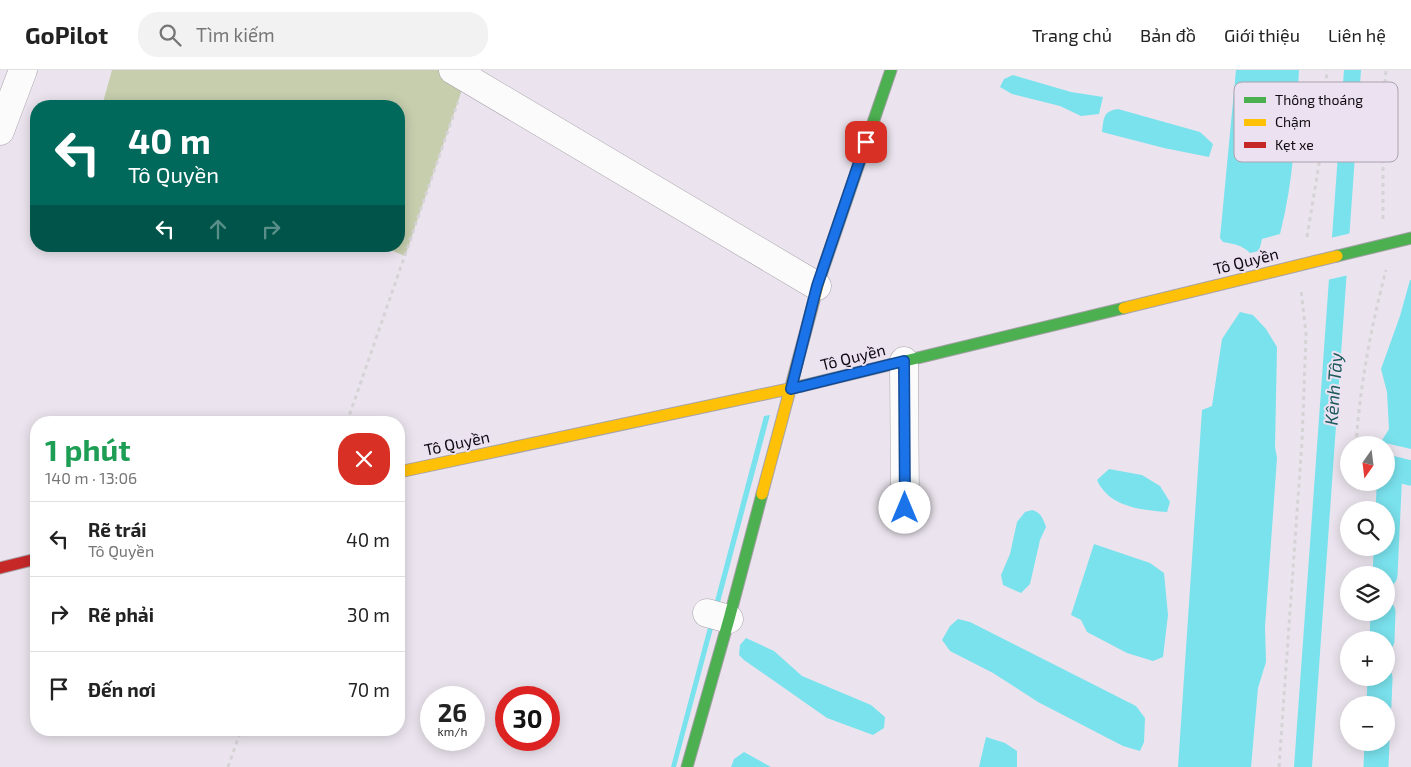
<!DOCTYPE html>
<html lang="vi">
<meta charset="utf-8">
<style>
:root{--surface:#fff;--page:#f2f2f2;--text:#222;--muted:#767676;--line:#e0e0e0}
body{margin:0;font-family:"Exo 2",sans-serif;background:var(--page);color:var(--text);height:100vh;display:flex;flex-direction:column;font-size:19px;white-space:nowrap}
*{box-sizing:border-box;margin:0}
p{font-size:16px;color:var(--muted)}
.icon{flex:none;width:28px;height:28px;fill:none;stroke:currentColor;stroke-width:2;stroke-linecap:round;stroke-linejoin:round}
.map{position:relative;flex:1;overflow:hidden}
.drawer{position:absolute;left:30px;top:346px;width:375px;height:320px;display:flex;flex-direction:column;background:var(--surface);border-radius:20px;box-shadow:0 2px 12px #0003}
.drawer>*{flex:none}
.banner{position:absolute;left:30px;top:30px;width:375px;height:152px;border-radius:20px;box-shadow:0 2px 12px #0003;background:#00695c;color:#fff;overflow:hidden}
.needle{width:32px;rotate:194deg}
.controls{position:absolute;left:1340px;top:366px;display:grid;gap:10px}
.controls a{display:grid;place-items:center;width:55px;height:55px;border-radius:50%;background:var(--surface);box-shadow:0 2px 12px #0003;font-size:25px}
.speed{position:absolute;left:420px;top:616px;display:flex;gap:10px;font-size:25px;font-weight:700;text-align:center}
.speed>*{display:grid;place-content:center;width:65px;height:65px;border-radius:50%;background:var(--surface);box-shadow:0 2px 12px #0003;line-height:1}
.speed small{font-size:12px;font-weight:400}
.speed .limit{border:8px solid #d22;background:#fff;color:#111}
.pin{position:absolute;display:grid;place-items:center;width:42px;height:42px;color:#fff;margin:-21px;border-radius:10px;box-shadow:0 2px 8px #0006}
.me{position:absolute;width:55px;margin:-28px;rotate:0deg;stroke-linejoin:round;filter:drop-shadow(0 0 4px #0008)}
.turn{display:flex;align-items:center;gap:18px;height:105px;padding:0 15px;font-size:22px}
.turn .icon{width:65px;height:65px;stroke-width:2.5}
.turn b{display:block;font-size:35px;line-height:42px}
.lanes{display:flex;align-items:center;height:48px;padding:0 15px;background:#0003;justify-content:center;gap:25px;direction:ltr}
.lanes .off{opacity:.35}
.round{display:grid;place-items:center;flex:none;width:52px;height:52px;border-radius:20px;background:var(--page)}
.overview{display:flex;align-items:center;justify-content:space-between;height:85px;padding:0 15px}
h1{font-size:30px;font-weight:700;line-height:38px;color:#1e9e55}
ul{padding:0;list-style:none}
li{display:flex;align-items:center;gap:15px;height:75px;padding:0 15px;border-top:1px solid var(--line)}
li div{flex:1}
li b{display:block;font-size:19px}
li em{font-style:normal}
header{display:flex;align-items:center;gap:30px;box-sizing:border-box;height:70px;padding:0 25px;background:var(--surface);border-bottom:1px solid var(--line)}
header strong{font-size:24px}
nav{display:flex;gap:28px;margin-inline-start:auto;font-size:18px}
.search{width:350px;height:45px;background:var(--page);display:flex;align-items:center;gap:12px;box-sizing:border-box;padding:0 18px;border-radius:20px;color:var(--muted);font-size:19px}
.map>svg:first-child{display:block}
.green{fill:#c6ceae}
.water{fill:#7ae2ed}
.pier{fill:#ebe4ee}
.lines{fill:none;stroke-linecap:round;stroke-linejoin:round}
.canal{stroke:#7ae2ed;stroke-width:25}
.street-casing{stroke:#a6a1a8;stroke-width:29}
.fast-casing{stroke:#a6a1a8;stroke-width:13}
.slow-casing{stroke:#a6a1a8;stroke-width:13}
.jam-casing{stroke:#a6a1a8;stroke-width:13}
.path{stroke:#d5d3d5;stroke-width:3;stroke-dasharray:4 4;stroke-linecap:butt}
.street{stroke:#fcfbfc;stroke-width:28}
.fast{stroke:#4caf50;stroke-width:11}
.slow{stroke:#ffc107;stroke-width:11}
.jam{stroke:#c62828;stroke-width:11}
.route-casing{stroke:#114b97;stroke-width:12}
.route{stroke:#1a73e8;stroke-width:9}
.labels{text-anchor:middle;stroke-width:4;stroke-linejoin:round;paint-order:stroke}
.street-label{font-size:16px;fill:#0f0b10;stroke:#ece1f1}
.water-label{font-size:18px;font-style:italic;fill:#1d5b5f;stroke:#ece1f1}
.key{fill:#ece1f1;stroke:#aaa1ae;stroke-width:1}
.key-label{font-size:14px;fill:#0f0b10}
</style>
<header>
<strong>GoPilot</strong>
<div class="search"><svg class="icon" aria-label="search" viewBox="0 0 24 24"><circle cx="10" cy="10" r="6"/><path d="M15 15l6 6"/></svg>Tìm kiếm</div>
<nav><a>Trang chủ</a><a>Bản đồ</a><a>Giới thiệu</a><a>Liên hệ</a></nav>
</header>
<div class="map">
<svg width="1411" height="697" viewBox="0 0 1411 697">
<rect width="100%" height="100%" fill="#ebe4ee"/>
<path class="green" d="M112 0H453L466 8 405 186 381 176H399V36H102Z"/>
<path class="water" d="M1236 0H1299C1296 55 1294 110 1280 164L1262 169 1259 181 1250 183C1242 175 1234 174 1223 172L1220 168Z
M1344 0H1361L1312 697H1294Z
M1013 5 1071 22 1103 27 1099 44 1081 46 1060 36 1012 24 1000 17 1004 9Z
M1118 39 1200 62 1213 74 1209 87 1164 78 1102 62C1104 48 1103 41 1118 39Z
M1410 210H1411V379L1381 372 1389 359 1387 322 1381 299 1400 246Z
M1240 242 1253 245 1266 259 1277 277 1275 377 1277 388 1265 557 1266 592 1258 618 1251 697H1178L1202 340 1212 336 1222 269Z
M770 345 676 697H671L764 346Z
M1109 399 1142 405 1160 416 1170 432 1167 442C1141 440 1109 437 1097 410Z
M1032 440C1041 442 1043 449 1046 457L1040 470 1030 514 1021 523 1003 515 1001 505 1010 484 1017 452 1025 442Z
M1094 474 1150 493 1164 503 1168 545 1163 587 1153 591 1127 583 1087 562 1081 550 1071 545Z
M958 549 970 552 1136 636 1145 648 1144 672 1140 681 1123 676 1038 632 993 603 950 581 942 570 950 556Z
M746 568 774 581 802 606 871 635 885 647 884 658 873 665 827 648 744 590 739 585 740 575Z
M986 667 1005 673 1017 681V697H979Z
M744 682 771 697H731L734 689Z"/>
<path class="pier" d="M1352 163 1349 205 1327 210 1330 168Z"/>
<g class="lines">
<path class="canal" d="M1385 505 1390 398 1411 403
M1382 570 1383 542
M1379 635 1380 608
M1376 697 1377 672"/>
<g class="street-casing">
<path id="street" d="M453 0 817 216
M0 61 23 0
M904 291 905 438
M707 543 729 549"/>
</g>
<g class="fast-casing">
<path id="fast" d="M1337 186 1411 168
M820 208 891 0
M802 316 1124 238
M687 697 729 549 762 424"/>
</g>
<g class="slow-casing">
<path id="slow" d="M1124 238 1337 186
M399 402 802 316
M762 424 820 208"/>
</g>
<g class="jam-casing">
<path id="jam" d="M0 498 36 489"/>
</g>
<path class="path" d="M1383 149V34L1386 0
M1307 167 1321 82 1327 0
M347 352 458 32
M1356 375C1360 315 1371 257 1386 200
M228 697 241 660
M1279 697 1302 372 1306 264 1301 220"/>
<use href="#street" class="street"/>
<use href="#fast" class="fast"/>
<use href="#slow" class="slow"/>
<use href="#jam" class="jam"/>
</g>
<g class="lines">
<g class="route-casing">
<path id="route" d="M866 72 817 216 791 319 904 291 905 438"/>
</g>
<use href="#route" class="route"/>
</g>
<g class="labels">
<g class="street-label">
<text transform="translate(1246 191) rotate(-14)" y="6">Tô Quyền</text>
<text transform="translate(853 287) rotate(-14)" y="6">Tô Quyền</text>
<text transform="translate(457 373) rotate(-12)" y="6">Tô Quyền</text>
</g>
<g class="water-label">
<text transform="translate(1334 319) rotate(-86)" y="6">Kênh Tây</text>
</g>
</g>
<rect x="1234" y="12" width="164" height="80" rx="8" class="key"/>
<rect x="1244" y="27" width="22" height="6" fill="#4caf50"/>
<rect x="1244" y="49" width="22" height="7" fill="#ffc107"/>
<rect x="1244" y="72" width="22" height="6" fill="#c62828"/>
<g class="key-label">
<text x="1275" y="35">Thông thoáng</text>
<text x="1275" y="57">Chậm</text>
<text x="1275" y="80">Kẹt xe</text>
</g>
</svg>
<div class="controls">
<a><svg class="needle" viewBox="-14 -14 28 28"><path d="M0-13l5 13h-10z" fill="#e53935"/><path d="M0 13l5-13h-10z" fill="#767676"/></svg></a>
<a><svg class="icon" aria-label="search" viewBox="0 0 24 24"><circle cx="10" cy="10" r="6"/><path d="M15 15l6 6"/></svg></a>
<a><svg class="icon" aria-label="layers" viewBox="0 0 24 24"><path d="M12 4l9 5-9 5-9-5zM3 14l9 5 9-5"/></svg></a>
<a>+</a>
<a>−</a>
</div>
<div class="speed"><div>26<small>km/h</small></div><div class="limit">30</div></div>
<div class="pin" style="left:866px;top:72px;background:#d93025"><svg class="icon" aria-label="arrive" viewBox="0 0 24 24"><path d="M6 21V4h12l-3 4 3 4H6"/></svg></div>
<svg class="me" style="left:905px;top:438px" viewBox="-20 -20 40 40"><circle r="19" fill="#fff"/><path d="M0-13L10 11 0 6-10 11z" fill="#1a73e8"/></svg>
<div class="banner">
<div class="turn"><svg class="icon" aria-label="left" viewBox="0 0 24 24"><path d="M17 20v-9H6M10 6l-5 5 5 5"/></svg><div><b>40 m</b>Tô Quyền</div></div>
<div class="lanes"><svg class="icon" aria-label="left" viewBox="0 0 24 24"><path d="M17 20v-9H6M10 6l-5 5 5 5"/></svg><svg class="icon off" aria-label="ahead" viewBox="0 0 24 24"><path d="M12 20V5M6 11l6-6 6 6"/></svg><svg class="icon off" aria-label="right" viewBox="0 0 24 24"><path d="M7 20v-9h11M14 6l5 5-5 5"/></svg></div>
</div>
<section class="drawer">
<div class="overview"><div><h1>1 phút</h1><p>140 m · 13:06</p></div><a class="round" style="background:#d93025;color:#fff"><svg class="icon" aria-label="close" viewBox="0 0 24 24"><path d="M6 6l12 12M18 6L6 18"/></svg></a></div>
<ul>
<li><svg class="icon" aria-label="left" viewBox="0 0 24 24"><path d="M17 20v-9H6M10 6l-5 5 5 5"/></svg><div><b>Rẽ trái</b><p>Tô Quyền</p></div><em>40 m</em></li>
<li><svg class="icon" aria-label="right" viewBox="0 0 24 24"><path d="M7 20v-9h11M14 6l5 5-5 5"/></svg><div><b>Rẽ phải</b></div><em>30 m</em></li>
<li><svg class="icon" aria-label="arrive" viewBox="0 0 24 24"><path d="M6 21V4h12l-3 4 3 4H6"/></svg><div><b>Đến nơi</b></div><em>70 m</em></li>
</ul>
</section>
</div>
